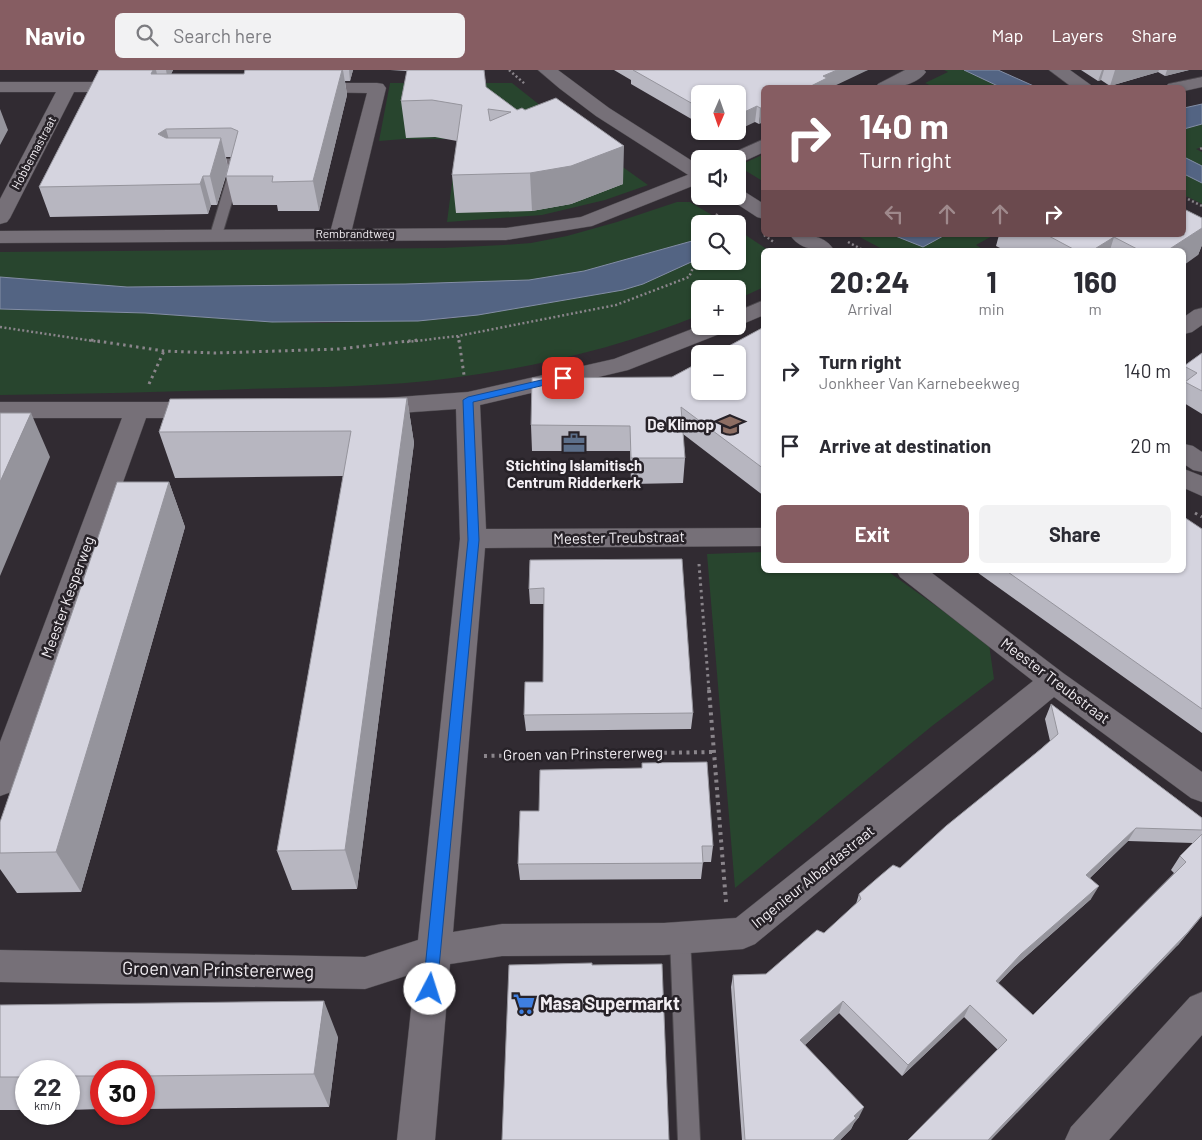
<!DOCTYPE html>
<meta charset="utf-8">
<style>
:root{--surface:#fff;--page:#f2f2f3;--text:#2b2b33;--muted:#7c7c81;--accent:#865d62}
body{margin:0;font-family:Barlow,sans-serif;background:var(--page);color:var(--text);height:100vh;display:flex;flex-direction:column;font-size:19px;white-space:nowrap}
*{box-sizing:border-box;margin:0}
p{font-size:16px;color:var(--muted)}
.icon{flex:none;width:28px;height:28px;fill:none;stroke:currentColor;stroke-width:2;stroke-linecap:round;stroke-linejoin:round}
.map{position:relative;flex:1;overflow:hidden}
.details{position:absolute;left:761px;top:178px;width:425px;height:325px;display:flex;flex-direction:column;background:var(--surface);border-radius:8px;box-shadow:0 1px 4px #0004}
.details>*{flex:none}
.banner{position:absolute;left:761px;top:15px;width:425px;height:152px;border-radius:8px;box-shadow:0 1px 4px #0004;background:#865d62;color:#fff;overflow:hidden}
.needle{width:32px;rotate:182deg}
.fabs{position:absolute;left:691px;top:15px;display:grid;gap:10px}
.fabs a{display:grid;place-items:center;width:55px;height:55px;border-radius:8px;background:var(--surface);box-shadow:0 1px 4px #0004;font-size:25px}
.speed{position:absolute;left:15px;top:990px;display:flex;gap:10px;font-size:25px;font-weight:700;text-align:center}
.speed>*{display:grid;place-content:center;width:65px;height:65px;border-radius:50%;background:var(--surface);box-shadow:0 1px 4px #0004;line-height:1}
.speed small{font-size:12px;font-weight:400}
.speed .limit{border:8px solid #d22;background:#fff;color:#111}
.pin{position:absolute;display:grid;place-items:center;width:42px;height:42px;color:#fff;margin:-21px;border-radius:10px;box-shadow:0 2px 8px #0006}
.me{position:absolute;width:55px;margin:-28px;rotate:5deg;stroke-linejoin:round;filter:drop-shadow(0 0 4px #0008)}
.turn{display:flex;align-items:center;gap:18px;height:105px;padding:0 15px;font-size:22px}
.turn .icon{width:65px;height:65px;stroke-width:2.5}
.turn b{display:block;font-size:35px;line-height:42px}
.lanes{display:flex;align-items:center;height:48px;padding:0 15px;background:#0003;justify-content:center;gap:25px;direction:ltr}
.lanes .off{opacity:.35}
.eta{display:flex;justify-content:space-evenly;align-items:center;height:85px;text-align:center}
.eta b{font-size:30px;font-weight:700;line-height:35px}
.action{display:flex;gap:10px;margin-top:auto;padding:10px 15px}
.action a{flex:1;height:58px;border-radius:8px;background:var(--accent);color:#fff;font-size:20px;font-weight:700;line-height:58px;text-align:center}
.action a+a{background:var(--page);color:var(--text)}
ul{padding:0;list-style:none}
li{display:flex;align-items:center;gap:15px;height:75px;padding:0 15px}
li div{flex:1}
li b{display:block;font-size:19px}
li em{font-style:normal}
header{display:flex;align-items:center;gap:30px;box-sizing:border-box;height:70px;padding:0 25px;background:var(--accent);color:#fff}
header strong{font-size:24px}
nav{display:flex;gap:28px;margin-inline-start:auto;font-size:18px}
.search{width:350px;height:45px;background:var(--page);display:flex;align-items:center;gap:12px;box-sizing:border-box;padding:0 18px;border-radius:8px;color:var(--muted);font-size:19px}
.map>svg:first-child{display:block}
.green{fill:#28452e}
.water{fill:#536483;stroke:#838ea5}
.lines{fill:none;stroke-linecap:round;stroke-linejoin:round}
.service-casing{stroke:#4d494e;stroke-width:2}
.minor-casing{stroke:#4d494e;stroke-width:1}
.tertiary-casing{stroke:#4d494e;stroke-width:1}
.path-far2{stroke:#8a858b;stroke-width:2.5;stroke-dasharray:2 2.5;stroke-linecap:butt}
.path-far1{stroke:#8a858b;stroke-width:3;stroke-dasharray:2.5 4;stroke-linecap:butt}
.path{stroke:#8a858b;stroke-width:4;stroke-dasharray:3 4.5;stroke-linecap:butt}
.service{fill:#767078;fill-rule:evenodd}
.minor{fill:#767078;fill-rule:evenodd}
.tertiary{fill:#767078;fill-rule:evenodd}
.wall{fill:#b7b6c0;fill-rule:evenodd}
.shaded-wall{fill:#95949c}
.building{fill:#d5d4df;stroke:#95949c;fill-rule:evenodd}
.route{fill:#1a73e8;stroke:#114b97}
.labels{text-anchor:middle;stroke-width:5;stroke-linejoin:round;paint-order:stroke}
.far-street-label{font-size:12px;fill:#f3eff4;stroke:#272228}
.poi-label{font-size:15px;font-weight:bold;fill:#f3eff4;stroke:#272228;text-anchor:end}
.street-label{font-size:15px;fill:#f3eff4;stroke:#272228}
.near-street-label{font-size:18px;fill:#f3eff4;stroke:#272228}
.near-poi-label{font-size:18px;font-weight:bold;fill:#f3eff4;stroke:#272228;text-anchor:start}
</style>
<header>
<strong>Navio</strong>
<div class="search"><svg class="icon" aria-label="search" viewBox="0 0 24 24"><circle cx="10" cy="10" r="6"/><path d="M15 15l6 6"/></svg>Search here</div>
<nav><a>Map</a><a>Layers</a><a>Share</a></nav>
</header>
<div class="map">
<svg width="1202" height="1070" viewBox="0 0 1202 1070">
<rect width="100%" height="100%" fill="#312b32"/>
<path class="green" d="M944 0H964L1000 17H934L925 13 948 2Z
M390 13H512L575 63 648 115 605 130 542 145 447 152 455 90 460 69H404L379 71Z
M1202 54V77L1196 79 1202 82V96L1184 87V59Z
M764 84V112L738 96Z
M1184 104 1202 113V134L1184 125Z
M677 132H690L727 154H700V173L692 171 584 201 529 210 405 214 127 217 0 207V182L443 178 503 175 531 173 567 166 617 152Z
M738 160 768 180H764V217L738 229V219H700V245C621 277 537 297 452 308 385 317 316 317 249 319 166 322 83 324 0 325V239L145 243 272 252 324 253 448 249 521 237 643 214 700 188V191H738Z
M856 165H893L923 177 945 165H994L976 175 984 180H884Z
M764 482V500H886L989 574 994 609 932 656 735 818 707 484Z"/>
<path class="water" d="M964 0H998L1036 17H1000Z
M1202 34V54L1184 59V38Z
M1184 87 1202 96V113L1184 104Z
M893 165H945L923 177Z
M692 171 700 173V188L643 214 623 220 478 245 418 251 272 252 145 243 0 239V207L127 217 405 214 529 210 584 201Z"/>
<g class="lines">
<g class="service-casing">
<path id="service" d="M206 89H238L244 92 222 165 216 169 210 165 231 95 202 94 200 92Z
M680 858 687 860 690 867 700 1070H678L670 867 673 860Z"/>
</g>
<g class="minor-casing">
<path id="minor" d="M905 0H924L926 2C915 17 892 18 875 18L878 14Z
M1049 0H1070L1095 18H1073Z
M1202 7V17L1184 21V18H1165L1168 14Z
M0 12H128L134 13 137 17 134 21 128 22H74L10 148 7 152 0 154V129L56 22H0Z
M309 13H377L383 14 386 18 352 159 506 158 581 147 700 100V113L592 156 506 170 0 173V161L331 159 367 23 303 22 300 18 303 14Z
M764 69V82L738 94V89H726L728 85Z
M764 230V245L738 256V241Z
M1202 238V255L1192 262 1184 264V247L1194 240Z
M700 256H730L727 261 628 300 480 335 486 459 764 458V476L485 478 453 862 502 854 664 853 736 848 1033 611 900 507 896 500H928L1063 603 1202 702V732L1191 728 1054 627 755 874 743 879 664 885 502 886 450 894 435 1070H397L415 903 365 919 0 912V880L365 887 418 870 460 469 456 339 371 345 363 342 359 337 363 332 371 329 468 322 614 289Z
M0 332H203L211 334 215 340 211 346 203 348H146L15 713 11 722 0 726V672L122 348H0Z
M1202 922V965L1109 1070H1065L1071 1057 1190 927Z"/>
</g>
<g class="tertiary-casing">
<path id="tertiary" d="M538 0H558L609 38 700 96V110L693 108 596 46 559 18Z
M738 120 745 122 764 134V149L757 147 731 130 728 126H738Z
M790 165C807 165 824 164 834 180 817 180 801 181 790 165Z
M1184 374 1193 376 1202 382V402L1193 400 1184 394Z
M1184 399 1202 406V426L1184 418Z"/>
</g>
<path class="path-far2" d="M509 0 525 14
M1202 78 1200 79 1202 80
M1184 127 1202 136
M713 154 718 142
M764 165 775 173
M848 172 863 180
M0 257 100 272
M458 266 459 272
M407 272 458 266 616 235 689 207 700 182"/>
<path class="path-far1" d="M91 270 164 281 216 283 339 279 418 270
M459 270 464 305
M149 314 164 281
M1195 443 1202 447
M699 494 709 621"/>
<path class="path" d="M709 620 726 832
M484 686 714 682"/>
<use href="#service" class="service"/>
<use href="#minor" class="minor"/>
<use href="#tertiary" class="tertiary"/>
</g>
<path class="wall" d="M0 0H173L171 4H244L245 0H353L350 11H345L347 25 319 141H278L277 135H233L226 106 217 135H211L208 144 50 147 39 117 99 0ZM226 87H231L228 97Z
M390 0H484L486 17 517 40 623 114 571 134 532 141 456 143 452 105 457 71 435 67 406 68 401 31 407 1Z
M614 0H868L764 18 759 54 755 52 738 24H700V54L631 14V10Z
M1081 0H1189L1165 6 1158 2 1110 16 1101 10 1098 11Z
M1202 148V175L1198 185 1184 180H1004L996 176 999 165H1184Z
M764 257V426L683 364 685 388 683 413 631 414 630 381H532L531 355 672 307Z
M1202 283V344L1184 333V296Z
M407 328 414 373 357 819 292 820 277 781 343 406 175 408 159 362Z
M169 412 185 457 81 822 17 823 0 799V752Z
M1202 459V663L974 500H1184Z
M530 490 693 643 691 659 526 661 524 645 543 612 544 534H530L529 519Z
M1051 634 1202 748V846L1178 875 998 980 964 947 902 1006 839 943 805 975 859 1047 854 1053 851 1059 840 1070H742L731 917 733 905 766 904 824 863 856 834 859 824 900 798 1050 671 1045 649ZM1128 771 1193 773 1180 786 1171 800 1174 803 1033 945 998 913 1014 897 1091 829 1090 808Z
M642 693 713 776 711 792H703L701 809 520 810 518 794 539 741 642 698Z
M0 935 338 967 329 1037 144 1039V1001H101V1039L69 1040V1001H26V1040H0Z"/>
<path class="shaded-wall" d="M153 0H156L162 25 151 4Z
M166 0H173L168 11Z
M342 0H343L347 25 319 141 313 111Z
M349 0H353L350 11Z
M837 0H868L830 18H807L823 6Z
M1102 0H1104L1101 10 1098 11Z
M1115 0H1159L1158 2 1110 16Z
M1167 0H1189L1165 6Z
M757 36 755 52 738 60V45Z
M764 37V52L759 54 760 38Z
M0 39 8 60 0 75Z
M166 59 174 88 158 64Z
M221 68 228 98 217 135 210 106Z
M624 76 623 114 571 134 532 141 530 103Z
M203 106 211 135 208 144 200 114Z
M1202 158V175L1198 185 1184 195V180H1168Z
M1114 167 1110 180H1093Z
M407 328 414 373 357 819 345 780Z
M31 343 50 387 0 506V412Z
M169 412 185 457 81 822 56 782Z
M1136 758 1128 771 1079 818 1086 805Z
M1099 816 1091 829 1014 897 989 923 996 911 1021 884Z
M1202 845 1198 851 1178 875 991 1070H988Z
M324 931 338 967 329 1037 314 1004Z
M843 931 839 943 797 982 800 970Z
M970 935 964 947 902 1006 908 995Z
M864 1037 859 1047 854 1053 851 1059 840 1070H833L854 1046Z"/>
<path class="building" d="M99 0H153L151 4H244L245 0H342L313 111 272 112 273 106H226L238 61 231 58 166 59 158 64 166 68H221L210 106H203L200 114 39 117Z
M407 0H484L486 17 517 40 522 38 525 40 556 28 624 76 571 96 530 103 452 105 462 35 432 30 401 31ZM488 39 511 42 490 51Z
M633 0H837L823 6 827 8 807 18H764V37L760 38 757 36 738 45V24H700V38Z
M1184 139 1202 148V158L1168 180H1139L1114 167 1093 180H1075L1047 165H1184Z
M764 257V399L681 337 685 388H631L630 356 531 355 532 308 672 307 700 292V321H738V284H714Z
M1202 283V321L1185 312 1197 303 1184 296Z
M407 328 345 780 277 781 351 361 159 362 170 329Z
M0 343H31L0 412Z
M117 412H169L56 782 0 783V752Z
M1184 447 1202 459V639L1005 500H1184Z
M682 489 693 643 524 645 525 612H543L544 518 529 519 530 490Z
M1051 634 1202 748V760L1136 758 1086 805 1099 816 1021 884 996 911 1033 945 1186 792 1180 786 1202 764V845L1188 862 988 1070H908L1007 970 970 935 908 995 843 931 800 970 864 1037 854 1046 856 1048 833 1070H745L733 905 766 904 817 860 824 863 861 829 859 824 881 805 893 795 900 798 946 756 1041 679 1058 664Z
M707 692 713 776H702L703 793 518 794 520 741H539L540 700 642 698V693Z
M592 893V895L662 894 669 1070H502L509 895Z
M324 931 314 1004 144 1006V1001H101V1006H69V1001H26V1007H0V935Z"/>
<path class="route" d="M563 305 568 308 566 310 473 332 479 470 437 919 435 924 430 926 425 924 423 919 468 470 463 330 468 327Z"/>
<defs>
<g id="school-bare" transform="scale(1.725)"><path d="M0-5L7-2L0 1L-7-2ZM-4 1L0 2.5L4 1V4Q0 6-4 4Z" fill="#8d6e63" stroke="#272228" stroke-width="2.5" paint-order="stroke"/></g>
<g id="office-bare" transform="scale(1.725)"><path d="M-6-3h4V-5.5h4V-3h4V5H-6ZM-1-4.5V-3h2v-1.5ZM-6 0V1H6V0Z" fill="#5c6f8a" stroke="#272228" stroke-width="2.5" paint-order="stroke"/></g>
<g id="supermarket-bare" transform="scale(1.725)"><path d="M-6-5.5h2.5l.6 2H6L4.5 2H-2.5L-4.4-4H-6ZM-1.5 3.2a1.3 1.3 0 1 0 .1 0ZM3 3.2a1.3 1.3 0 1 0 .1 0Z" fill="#3f7fe0" stroke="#272228" stroke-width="2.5" paint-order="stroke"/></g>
</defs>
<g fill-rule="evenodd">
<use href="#school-bare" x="730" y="355"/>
<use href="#office-bare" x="574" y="373"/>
<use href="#supermarket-bare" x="524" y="934"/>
</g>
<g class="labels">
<g class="far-street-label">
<text transform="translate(34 83) rotate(-62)" y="4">Hobbemastraat</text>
<text x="355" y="168">Rembrandtweg</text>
</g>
<g class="poi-label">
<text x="714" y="360">De Klimop</text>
<text x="574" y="401" text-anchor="middle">Stichting Islamitisch<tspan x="574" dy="17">Centrum Ridderkerk</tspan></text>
</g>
<g class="street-label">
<text transform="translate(619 468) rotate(-1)" y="5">Meester Treubstraat</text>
<text transform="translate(68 527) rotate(-70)" y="5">Meester Kesperweg</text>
<text transform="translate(1055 611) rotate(37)" y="5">Meester Treubstraat</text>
<text transform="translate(583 684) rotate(-1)" y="5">Groen van Prinstererweg</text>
<text transform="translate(813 807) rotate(-39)" y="5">Ingenieur Albardastraat</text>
</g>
<g class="near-street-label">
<text transform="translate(218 900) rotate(1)" y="6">Groen van Prinstererweg</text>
</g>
<g class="near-poi-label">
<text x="540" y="940">Masa Supermarkt</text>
</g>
</g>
</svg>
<div class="fabs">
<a><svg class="needle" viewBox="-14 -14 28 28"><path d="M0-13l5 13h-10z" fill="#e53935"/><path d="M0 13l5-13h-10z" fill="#7c7c81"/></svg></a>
<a><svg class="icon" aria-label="sound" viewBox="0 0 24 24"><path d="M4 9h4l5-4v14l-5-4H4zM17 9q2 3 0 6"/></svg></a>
<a><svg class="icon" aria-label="search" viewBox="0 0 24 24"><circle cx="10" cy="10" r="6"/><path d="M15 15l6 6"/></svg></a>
<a>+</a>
<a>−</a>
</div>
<div class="speed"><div>22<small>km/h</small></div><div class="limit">30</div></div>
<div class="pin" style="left:563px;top:308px;background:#d93025"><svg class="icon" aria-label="arrive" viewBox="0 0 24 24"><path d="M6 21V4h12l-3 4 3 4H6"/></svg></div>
<svg class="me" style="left:430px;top:919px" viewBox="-20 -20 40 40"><circle r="19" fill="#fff"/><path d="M0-13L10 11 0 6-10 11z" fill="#1a73e8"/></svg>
<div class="banner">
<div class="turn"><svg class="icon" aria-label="right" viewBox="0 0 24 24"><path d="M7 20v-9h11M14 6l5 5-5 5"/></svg><div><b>140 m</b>Turn right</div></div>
<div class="lanes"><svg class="icon off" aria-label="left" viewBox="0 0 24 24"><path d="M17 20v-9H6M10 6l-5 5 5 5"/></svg><svg class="icon off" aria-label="ahead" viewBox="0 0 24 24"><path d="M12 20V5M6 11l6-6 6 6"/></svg><svg class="icon off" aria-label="ahead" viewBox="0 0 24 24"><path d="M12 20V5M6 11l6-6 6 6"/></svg><svg class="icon" aria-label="right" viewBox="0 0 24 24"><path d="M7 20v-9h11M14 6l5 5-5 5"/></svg></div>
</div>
<section class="details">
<div class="eta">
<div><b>20:24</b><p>Arrival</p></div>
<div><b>1</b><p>min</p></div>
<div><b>160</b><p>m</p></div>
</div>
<ul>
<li><svg class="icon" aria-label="right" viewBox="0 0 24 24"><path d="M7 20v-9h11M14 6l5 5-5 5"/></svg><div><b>Turn right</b><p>Jonkheer Van Karnebeekweg</p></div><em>140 m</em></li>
<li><svg class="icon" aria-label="arrive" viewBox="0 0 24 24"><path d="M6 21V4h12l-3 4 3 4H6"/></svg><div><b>Arrive at destination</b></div><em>20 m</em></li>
</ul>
<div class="action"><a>Exit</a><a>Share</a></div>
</section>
</div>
